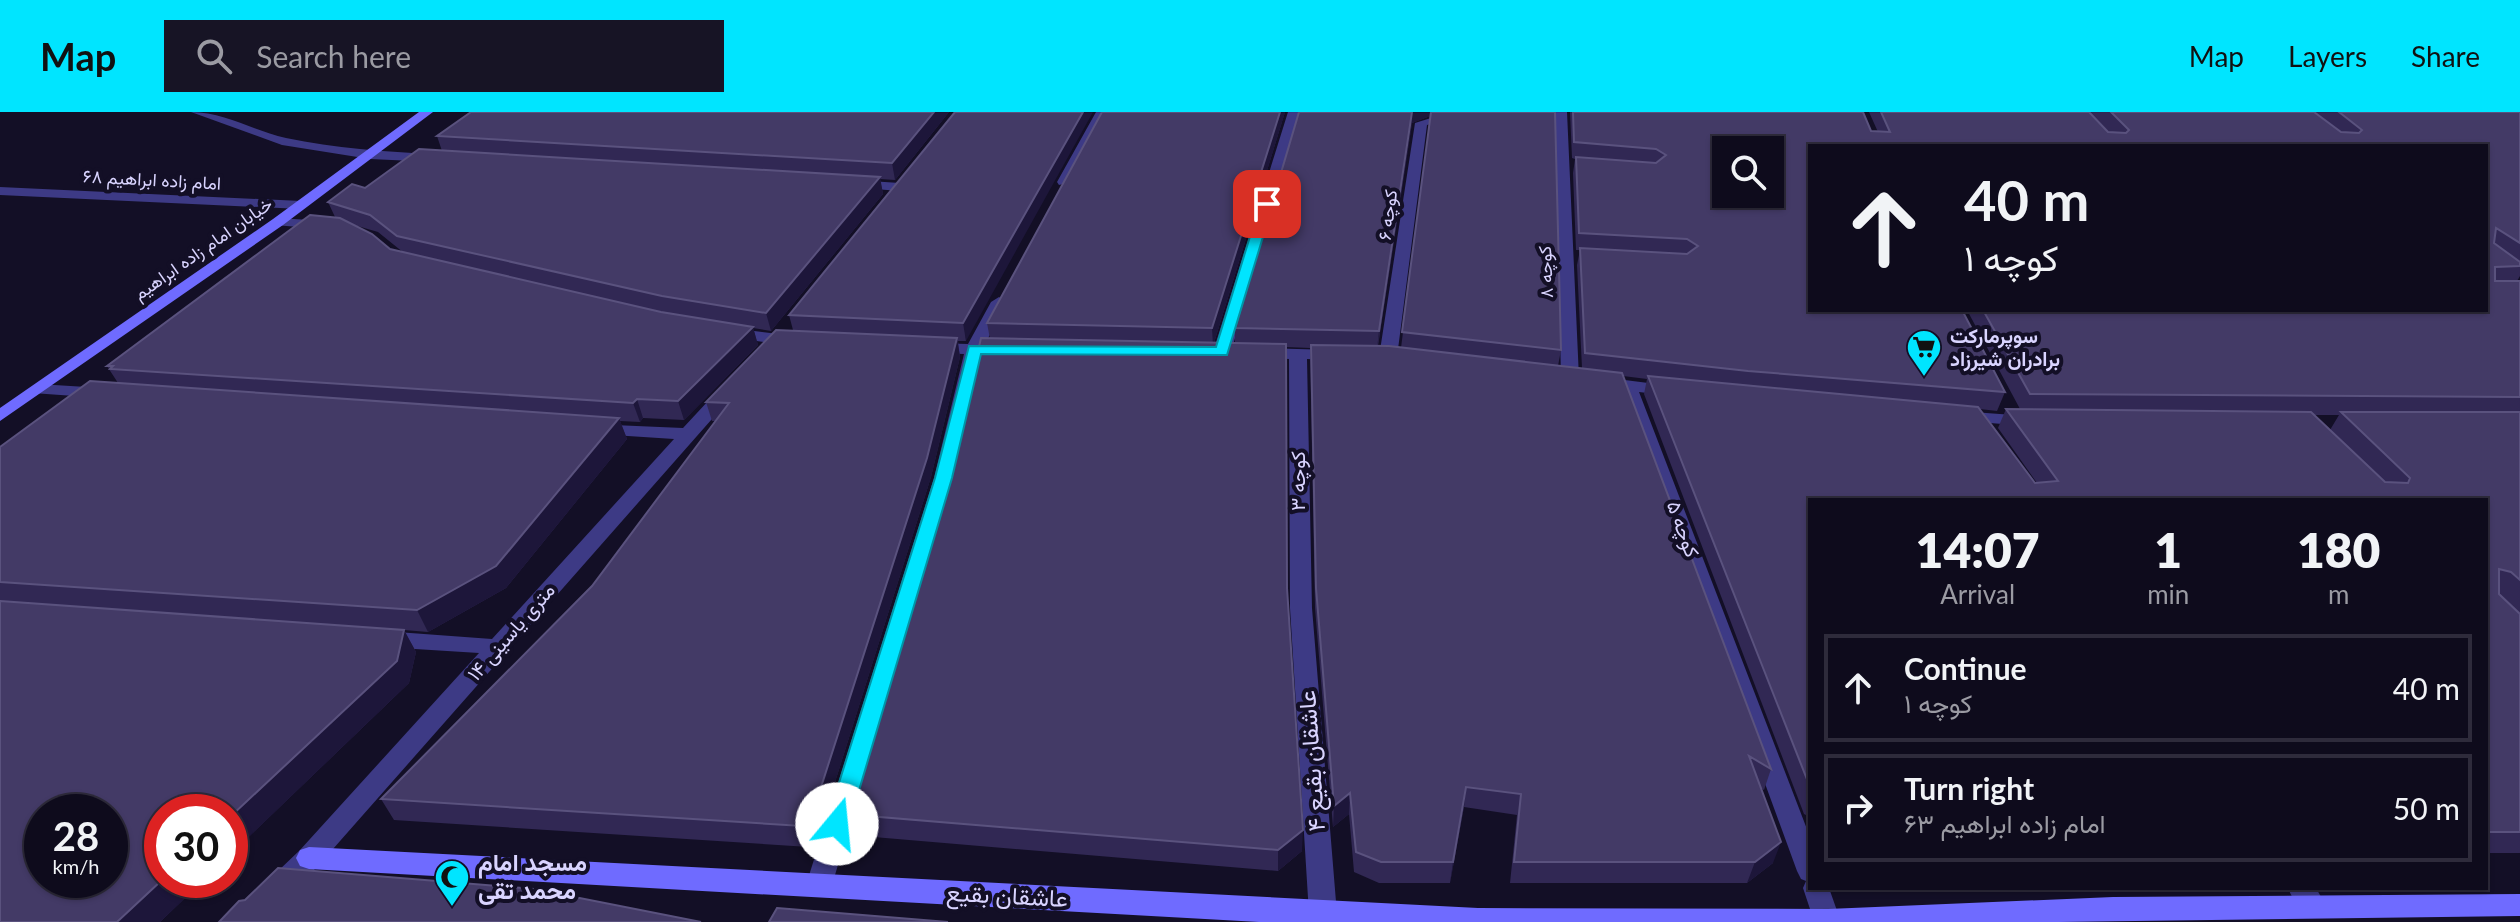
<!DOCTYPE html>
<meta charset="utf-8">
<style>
:root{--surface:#0e0b1c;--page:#171425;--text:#f1f3f6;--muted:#9b9ba3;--line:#2e2b3b;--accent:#00e5ff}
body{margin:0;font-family:Lato,Vazirmatn,sans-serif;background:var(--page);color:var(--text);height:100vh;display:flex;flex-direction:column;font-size:30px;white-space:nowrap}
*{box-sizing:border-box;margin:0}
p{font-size:26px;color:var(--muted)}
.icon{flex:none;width:44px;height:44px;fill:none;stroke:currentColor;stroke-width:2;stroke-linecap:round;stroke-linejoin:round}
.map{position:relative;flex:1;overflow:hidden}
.drawer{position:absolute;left:1808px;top:386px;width:680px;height:392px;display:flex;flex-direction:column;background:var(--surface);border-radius:0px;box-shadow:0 2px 6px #0004,0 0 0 2px var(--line)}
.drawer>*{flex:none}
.banner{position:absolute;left:1808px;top:32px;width:680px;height:168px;border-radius:0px;box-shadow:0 2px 6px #0004,0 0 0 2px var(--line);background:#0e0b1c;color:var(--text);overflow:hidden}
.tools{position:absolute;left:1712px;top:24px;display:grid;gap:16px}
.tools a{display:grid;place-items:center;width:72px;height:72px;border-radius:0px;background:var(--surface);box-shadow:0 2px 6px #0004,0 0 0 2px var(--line);font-size:40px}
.speed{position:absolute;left:24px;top:682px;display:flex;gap:16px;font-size:40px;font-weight:700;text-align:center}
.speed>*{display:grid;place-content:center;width:104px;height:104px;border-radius:50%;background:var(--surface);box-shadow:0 2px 6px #0004,0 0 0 2px var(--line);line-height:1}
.speed small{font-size:20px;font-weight:400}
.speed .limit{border:12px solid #d22;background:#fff;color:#111}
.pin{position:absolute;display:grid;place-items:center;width:68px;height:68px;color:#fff;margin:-34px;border-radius:16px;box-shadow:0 4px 12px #0006}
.me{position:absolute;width:88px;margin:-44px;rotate:17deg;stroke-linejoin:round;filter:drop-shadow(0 0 6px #0008)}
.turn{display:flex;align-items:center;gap:28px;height:168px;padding:0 24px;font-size:36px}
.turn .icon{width:104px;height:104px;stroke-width:2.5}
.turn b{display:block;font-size:56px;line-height:68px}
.eta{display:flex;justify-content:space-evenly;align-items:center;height:136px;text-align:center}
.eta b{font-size:48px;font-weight:800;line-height:56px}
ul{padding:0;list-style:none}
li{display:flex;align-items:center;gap:24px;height:108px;margin:0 16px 12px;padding:0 8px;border:4px solid var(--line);border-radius:0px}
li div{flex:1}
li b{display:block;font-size:30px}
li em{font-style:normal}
header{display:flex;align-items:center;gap:48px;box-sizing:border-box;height:112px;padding:0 40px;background:var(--accent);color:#111}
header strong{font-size:38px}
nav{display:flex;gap:44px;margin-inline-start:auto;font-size:28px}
.search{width:560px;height:72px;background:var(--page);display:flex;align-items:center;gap:20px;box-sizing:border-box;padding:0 28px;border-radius:0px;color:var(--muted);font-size:30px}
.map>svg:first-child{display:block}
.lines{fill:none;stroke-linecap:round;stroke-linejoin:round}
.street{fill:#3d3a85;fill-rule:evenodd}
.secondary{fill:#6f6bff;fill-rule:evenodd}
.wall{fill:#312854;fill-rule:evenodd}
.shaded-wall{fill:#1d163a}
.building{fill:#433a66;stroke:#5a527e;stroke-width:2;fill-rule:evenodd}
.route{fill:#00e5ff;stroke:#0095a6;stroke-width:2}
.labels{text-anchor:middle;stroke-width:8;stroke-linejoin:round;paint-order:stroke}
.far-street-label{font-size:18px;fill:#d9d4ff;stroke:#130f26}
.poi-label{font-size:20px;font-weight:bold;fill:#d9d4ff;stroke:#130f26;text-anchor:start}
.street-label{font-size:20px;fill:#d9d4ff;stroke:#130f26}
.near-street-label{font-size:24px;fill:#d9d4ff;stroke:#130f26}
.near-poi-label{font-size:24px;font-weight:bold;fill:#d9d4ff;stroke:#130f26;text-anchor:start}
</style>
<header>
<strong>Map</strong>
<div class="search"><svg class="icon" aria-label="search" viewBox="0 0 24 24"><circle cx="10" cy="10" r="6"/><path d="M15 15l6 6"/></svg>Search here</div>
<nav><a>Map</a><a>Layers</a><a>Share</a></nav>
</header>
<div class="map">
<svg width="2520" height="810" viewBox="0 0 2520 810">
<rect width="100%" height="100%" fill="#130f26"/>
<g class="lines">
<path class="street" d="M191 0C225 0 253 19 286 26 335 36 385 40 435 42L442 46 435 50 370 47 282 33Z
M1096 0H1108L1071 70 1059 73 1057 70Z
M1288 0H1300L1231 240 1222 245 1216 244 1213 240Z
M1450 0H1471L1427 13 1397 245 1388 250 1382 249 1379 245 1415 11Z
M1555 0H1567L1579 266 1570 271 1561 266Z
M854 68 900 71 907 75 900 79 849 75V69Z
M0 75 301 89 308 93 301 97 0 83Z
M278 106 326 109 333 113 326 117 273 113 271 110Z
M999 185 1007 190 985 232 1002 233 1011 238 1002 243 981 242 954 366 832 773 828 781 819 784 810 781 806 773 934 366 964 242 934 241 926 236 934 231 968 232 991 190Z
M731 216 795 224 803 229 795 234 725 225 723 221Z
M1258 236 1334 238 1343 243 1334 248 1307 247 1312 496 1337 802 1333 810H1313L1309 802 1290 496 1289 247 1252 245 1249 241Z
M1601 265 1672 274 1681 279 1672 284 1639 280 1810 725V776H1829L1841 810 1814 809 1803 776 1806 769 1801 767 1797 759 1621 278 1595 274 1592 270Z
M38 272 103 276 112 281 103 286 32 281 29 277Z
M728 273 734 274 737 278 734 282 318 754 261 810H229L233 802 300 738 479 541 383 535 375 532 372 527 375 522 383 519 492 527 674 327 597 322 588 316 590 312 683 316 722 274Z
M1959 299 2027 304 2036 309 2027 314 1953 308 1950 304 1953 300Z
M2288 776H2316L2325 792 2322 800C2302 807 2295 792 2288 776Z"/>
<path class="secondary" d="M419 0H433L283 113 0 309V296L273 107Z
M309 735 1478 796 1828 797 2113 785 2520 782V804L2059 810H1259L309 757 300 754 296 746 300 738Z"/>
</g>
<path class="wall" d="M471 0H949L895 68 880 67 883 82 771 219 753 216 758 233 684 308 643 306 640 310 620 309 627 327 506 476 428 520 404 518 416 540 409 571 160 810H0V335L118 271 107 254 335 105 328 90 365 76 442 39 437 24ZM354 113 378 120 404 141 390 137Z
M955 0 966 229H958L960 245 931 365 819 721 814 720 809 735 394 708 381 687 592 474 715 309H712L706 290 793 218 789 203Z
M1285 0 1214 231H1235V216L1299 0H1555L1561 238 1558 254 1582 256 1577 153 1580 138H1576L1573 61 1575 47 1572 46 1570 0H1863L1871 19 1878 20 1869 0H2520V164L2517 169H2520V741H2486V388H1810V705L1804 702 1644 282 1647 267 1623 264 1771 657 1764 678 1760 676 1773 751 1747 771H1510L1517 703 1464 695 1450 771H1379L1354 760 1349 702 1333 715 1315 496 1310 236 1286 235 1287 476 1302 739 1278 759 850 723 844 702 990 227 987 211ZM1430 4 1401 236 1378 234 1412 11ZM1810 34 2486 198H1967L2020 297H2006L1998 316 2037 371H2035L1980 297 1997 299 2005 280ZM2314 303H2339L2330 318Z"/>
<path class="shaded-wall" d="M934 0H949L895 68 892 51Z
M1083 0H1093L966 229 963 211Z
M1280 0H1285L1213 234 1212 216Z
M1412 0H1441L1412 11 1377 237 1379 219Z
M880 65 883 82 771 219 766 201Z
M753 215 758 233 684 308 678 289Z
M957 226 960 245 931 365 819 721 813 700Z
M637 287 643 306 640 310 633 291Z
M619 306 627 327 506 476 428 520 417 498Z
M404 518 416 540 409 571 230 743V705Z
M1466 675 1464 695 1450 771 1453 750Z
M1350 681 1349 702 1333 715 1334 694Z
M807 699 814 720 809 735 802 714Z
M1303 718 1302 739 1278 759V738Z
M1781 730 1773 751 1747 771 1755 750Z
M162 768H204L160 810H117Z"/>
<path class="building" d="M471 0H934L892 51 437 24Z
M955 0H1083L963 211 789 203Z
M1102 0H1280L1212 216 987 211Z
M1299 0H1412L1379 219 1235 216Z
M1431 0H1555L1561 238 1402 220Z
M1573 0H1863L1871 19 1890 20 1881 0H2089L2108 20 2126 21 2129 18 2111 0H2314L2341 20 2359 21 2362 18 2339 0H2520V131L2496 116 2494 131 2520 150V154L2495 155V169H2520V285L2030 282 1983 198H2486V34H1810V198H1962L2005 280 1748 259 1585 241 1580 136 1687 142 1698 134 1687 127 1579 121 1576 45 1656 51 1666 43 1656 37 1574 30ZM1726 38H1770V82H1726Z
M419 37 880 65 766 201 662 184 397 124 370 103 328 90 352 72 365 76Z
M310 103 340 106 372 122 390 137 661 200 753 215 678 289 637 287 633 291 110 257 113 254H107Z
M776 218 957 226 927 346 813 700 807 699 802 714 381 687 592 474 729 291 706 290Z
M981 226 1286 232 1287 476 1303 718 1278 738 844 702 953 347Z
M1311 233 1389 234 1622 261 1771 657 1749 644 1781 730 1755 750H1514L1521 682 1466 675 1453 750H1381L1356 740 1350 681 1334 694 1316 476Z
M1648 264 1978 295 2035 371 2058 369 2006 297 2311 300 2385 370 2408 371 2410 366 2341 300H2520V468L2511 460 2499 457V482L2520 502V720H2486V388H1810V675Z
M90 269 619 306 496 454 417 498 0 470V335Z
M0 489 404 518 397 549 230 705V700H162V768L117 810H0ZM42 700H110V768H42Z
M278 756 534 777 701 810H219L239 789 245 788Z
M777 796 948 810H769Z"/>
<path class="route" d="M1267 88 1273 92 1227 243 981 242 952 366 849 712 845 719 837 722 829 719 826 712 935 366 969 234 1216 235 1260 92Z"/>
<defs>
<g id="supermarket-pin" transform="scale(1.8)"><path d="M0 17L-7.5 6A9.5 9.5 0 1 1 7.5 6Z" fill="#00e5ff" stroke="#130f26"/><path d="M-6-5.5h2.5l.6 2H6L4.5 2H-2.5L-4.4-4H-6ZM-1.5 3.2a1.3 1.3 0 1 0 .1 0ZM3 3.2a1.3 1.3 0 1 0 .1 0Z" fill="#111"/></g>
<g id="mosque-pin" transform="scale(1.8)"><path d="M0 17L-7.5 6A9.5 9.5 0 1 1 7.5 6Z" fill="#00e5ff" stroke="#130f26"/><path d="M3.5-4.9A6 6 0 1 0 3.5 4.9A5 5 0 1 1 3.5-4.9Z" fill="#111"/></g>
</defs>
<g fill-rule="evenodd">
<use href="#supermarket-pin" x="1924" y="235"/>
<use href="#mosque-pin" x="452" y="765"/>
</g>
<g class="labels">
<g class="far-street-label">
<text transform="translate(152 68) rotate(3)" y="6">امام زاده ابراهیم ۶۸</text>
<text transform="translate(1388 103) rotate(-82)" y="6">کوچه ۶</text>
<text transform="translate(203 137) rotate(-35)" y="6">خیابان امام زاده ابراهیم</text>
<text transform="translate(1546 160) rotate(-92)" y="6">کوچه ۸</text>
</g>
<g class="poi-label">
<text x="1950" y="231">سوپرمارکت<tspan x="1950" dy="23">برادران شیرزاد</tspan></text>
</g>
<g class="street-label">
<text transform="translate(1298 369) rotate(-90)" y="7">کوچه ۳</text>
<text transform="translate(1683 417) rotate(70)" y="7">کوچه ۵</text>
<text transform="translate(511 520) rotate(-49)" y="7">۱۴ متری یاسینی</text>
</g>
<g class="near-street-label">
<text transform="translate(1312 649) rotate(-94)" y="8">عاشقان بقیع ۴</text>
<text transform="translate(1007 784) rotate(3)" y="8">عاشقان بقیع</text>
</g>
<g class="near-poi-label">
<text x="478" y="759">مسجد امام<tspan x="478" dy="28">محمد تقی</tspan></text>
</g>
</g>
</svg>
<div class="tools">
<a><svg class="icon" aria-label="search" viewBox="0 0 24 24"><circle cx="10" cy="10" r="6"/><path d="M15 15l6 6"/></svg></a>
</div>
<div class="speed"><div>28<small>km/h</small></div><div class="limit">30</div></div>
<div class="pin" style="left:1267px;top:92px;background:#d93025"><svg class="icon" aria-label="arrive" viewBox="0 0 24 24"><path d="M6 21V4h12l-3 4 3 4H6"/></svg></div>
<svg class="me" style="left:837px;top:712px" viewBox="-20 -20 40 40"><circle r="19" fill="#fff"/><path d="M0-13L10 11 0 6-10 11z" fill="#00e5ff"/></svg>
<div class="banner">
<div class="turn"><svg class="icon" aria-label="ahead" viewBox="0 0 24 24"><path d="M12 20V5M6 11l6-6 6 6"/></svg><div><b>40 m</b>کوچه ۱</div></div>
</div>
<section class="drawer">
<div class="eta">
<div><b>14:07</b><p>Arrival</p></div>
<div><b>1</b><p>min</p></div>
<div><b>180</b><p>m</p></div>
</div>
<ul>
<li><svg class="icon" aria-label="ahead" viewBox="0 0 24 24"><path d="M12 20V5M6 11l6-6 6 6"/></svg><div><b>Continue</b><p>کوچه ۱</p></div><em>40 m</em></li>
<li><svg class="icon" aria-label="right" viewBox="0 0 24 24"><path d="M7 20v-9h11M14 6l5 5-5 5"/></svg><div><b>Turn right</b><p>امام زاده ابراهیم ۶۳</p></div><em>50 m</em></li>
</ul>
</section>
</div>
